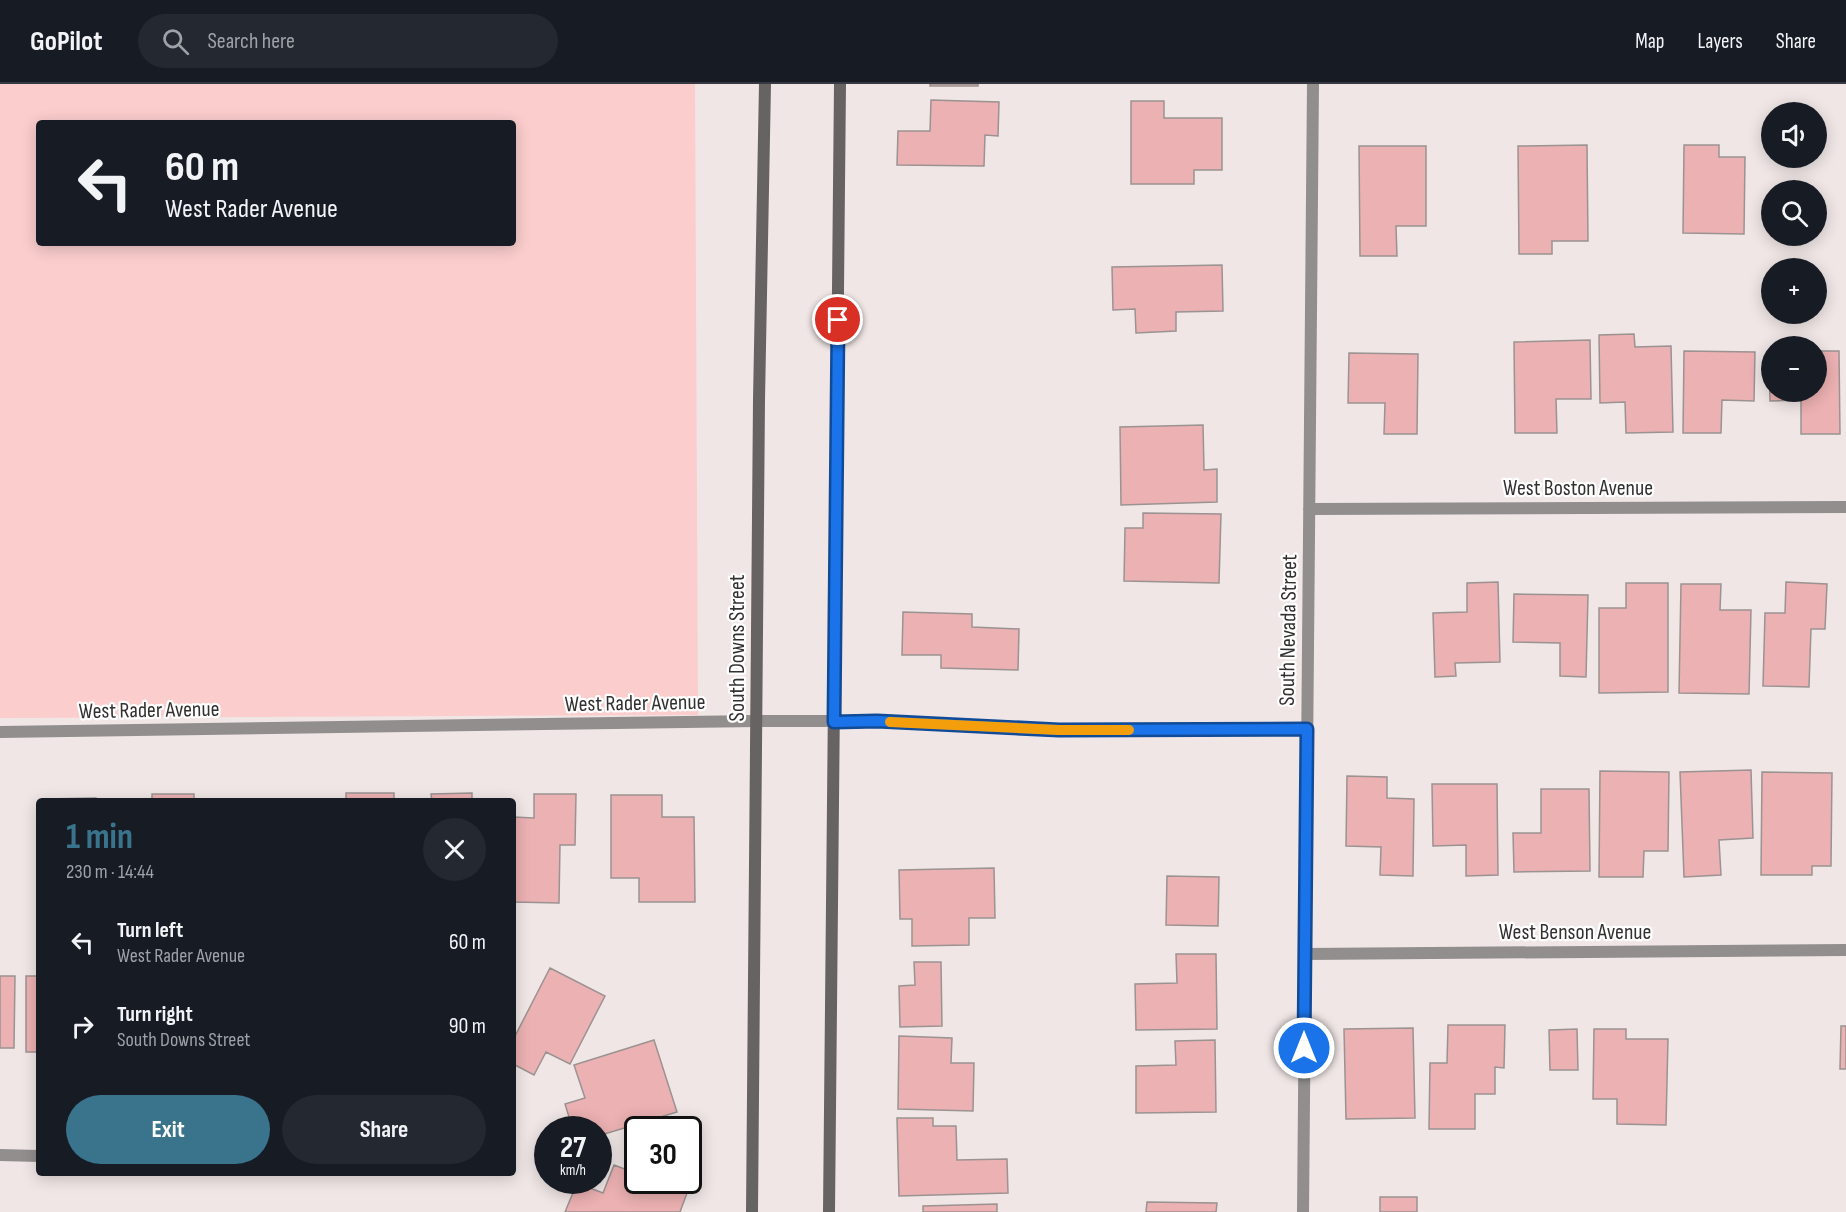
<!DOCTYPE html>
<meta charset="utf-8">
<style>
:root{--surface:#171b24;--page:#242831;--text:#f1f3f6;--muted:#9ea1a6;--line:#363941;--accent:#39738c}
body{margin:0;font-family:"Sofia Sans Condensed",sans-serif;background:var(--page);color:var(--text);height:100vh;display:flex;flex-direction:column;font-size:22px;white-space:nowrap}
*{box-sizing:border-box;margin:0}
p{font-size:20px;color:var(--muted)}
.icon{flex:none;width:33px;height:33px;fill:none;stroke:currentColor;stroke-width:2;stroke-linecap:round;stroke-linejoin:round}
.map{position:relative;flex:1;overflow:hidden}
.drawer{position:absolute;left:36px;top:714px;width:480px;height:378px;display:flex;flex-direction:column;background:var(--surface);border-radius:6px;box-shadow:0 3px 15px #0003}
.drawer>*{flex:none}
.hud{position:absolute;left:36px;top:36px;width:480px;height:126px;border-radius:6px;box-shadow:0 3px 15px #0003;background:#171b24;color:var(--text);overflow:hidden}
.tools{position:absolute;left:1761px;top:18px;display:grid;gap:12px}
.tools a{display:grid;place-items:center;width:66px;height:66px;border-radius:50%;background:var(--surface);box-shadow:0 3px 15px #0003;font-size:30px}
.speed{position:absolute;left:534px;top:1032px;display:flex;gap:12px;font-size:30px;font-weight:700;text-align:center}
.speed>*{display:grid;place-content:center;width:78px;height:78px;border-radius:50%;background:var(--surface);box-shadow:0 3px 15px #0003;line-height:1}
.speed small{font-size:15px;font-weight:400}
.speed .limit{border:3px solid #111;border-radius:9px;background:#fff;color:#111}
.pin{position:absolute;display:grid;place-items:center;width:51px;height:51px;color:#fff;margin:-26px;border:3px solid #fff;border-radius:50%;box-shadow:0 2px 6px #0007}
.me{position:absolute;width:66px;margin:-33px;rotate:0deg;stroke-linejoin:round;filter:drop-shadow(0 0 4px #0008)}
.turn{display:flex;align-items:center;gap:21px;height:126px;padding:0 30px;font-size:27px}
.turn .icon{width:78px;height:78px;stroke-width:2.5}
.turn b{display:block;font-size:42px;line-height:51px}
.round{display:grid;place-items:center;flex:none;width:63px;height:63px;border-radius:32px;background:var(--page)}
.headline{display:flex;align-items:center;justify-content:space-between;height:102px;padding:0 30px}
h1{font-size:36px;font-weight:700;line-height:45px;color:var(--accent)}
.primary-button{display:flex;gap:12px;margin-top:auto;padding:12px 30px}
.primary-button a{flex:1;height:69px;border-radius:36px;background:var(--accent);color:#fff;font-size:24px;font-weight:700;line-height:69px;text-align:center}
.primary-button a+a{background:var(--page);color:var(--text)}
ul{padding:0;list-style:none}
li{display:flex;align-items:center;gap:18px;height:84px;padding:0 30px}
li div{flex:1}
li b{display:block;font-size:22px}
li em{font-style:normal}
header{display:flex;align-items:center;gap:36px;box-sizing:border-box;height:84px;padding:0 30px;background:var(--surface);border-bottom:2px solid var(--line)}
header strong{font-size:28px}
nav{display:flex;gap:33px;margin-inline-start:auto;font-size:21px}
.search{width:420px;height:54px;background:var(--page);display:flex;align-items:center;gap:15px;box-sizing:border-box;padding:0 21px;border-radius:33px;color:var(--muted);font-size:22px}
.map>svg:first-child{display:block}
.green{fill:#fbcdcd;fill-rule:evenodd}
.building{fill:#ecb1b2;stroke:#9b9292;stroke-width:1.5}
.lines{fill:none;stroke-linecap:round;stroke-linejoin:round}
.minor{stroke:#928e8e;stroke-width:12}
.secondary{stroke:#686363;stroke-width:12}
.route-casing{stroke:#114b97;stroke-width:15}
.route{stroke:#1a73e8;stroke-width:10}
.slow{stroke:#f59e0b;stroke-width:10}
.labels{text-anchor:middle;stroke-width:4.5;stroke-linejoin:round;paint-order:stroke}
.street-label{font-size:22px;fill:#333030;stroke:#fff}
</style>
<header>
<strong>GoPilot</strong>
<div class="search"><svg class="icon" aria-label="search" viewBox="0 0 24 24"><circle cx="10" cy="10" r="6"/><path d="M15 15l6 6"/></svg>Search here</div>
<nav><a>Map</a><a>Layers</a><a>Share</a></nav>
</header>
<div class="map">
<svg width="1846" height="1128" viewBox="0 0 1846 1128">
<rect width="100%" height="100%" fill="#f0e6e6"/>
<path class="green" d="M0 0H695L698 631 0 634ZM39 39H513V159H39Z"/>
<path class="building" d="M930 0H978V2H930Z
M931 16 999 18 998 52 985 51 984 82 897 81 898 47H930Z
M1131 17H1164V34H1222V86H1194V100H1131Z
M1587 61 1588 157H1552V170H1519L1518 62Z
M1684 61H1719V73H1745L1744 150 1683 149Z
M1359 62H1426V142H1396L1397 172H1360Z
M1222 181 1223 227 1176 228V247L1136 249 1135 225 1113 226 1112 183Z
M1634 250 1635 263 1671 262 1673 348 1626 349 1625 318 1600 319 1599 251Z
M1590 256 1591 315H1556L1557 349H1515L1514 258Z
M1684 267 1755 268 1754 317 1722 316 1721 349H1683Z
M1816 267H1839L1840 350H1801V316L1770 317 1769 268H1772V308H1816Z
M1349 269 1418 270 1417 350H1384L1385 319H1348Z
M1203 341 1204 386 1217 385V418L1121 421 1120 343Z
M1143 429 1221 430 1219 499 1124 497 1125 444H1143Z
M1498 498 1500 578 1455 579 1456 592 1435 593 1433 529 1467 528V499Z
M1786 498 1827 500 1825 545H1811L1809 603 1763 602 1765 529H1785Z
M1626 499H1668V608L1599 609V524H1626Z
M1681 500H1721L1720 526H1751L1749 610 1679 609Z
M1514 510 1588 511 1586 593 1560 592V559L1513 558Z
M903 528 972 530V543L1019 545 1018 586 941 584V571H902Z
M1751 686 1753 754 1719 756 1721 791 1684 793 1680 688Z
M1600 687 1669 688 1668 767H1644L1643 793H1599Z
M1762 688 1832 689 1831 782H1812V791H1761Z
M1347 692 1387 693V714L1414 715 1413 792 1380 791 1381 763 1346 762Z
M1432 700H1497L1498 791 1466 792V761L1433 762Z
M1541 705H1589L1590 787 1514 788 1513 749H1541Z
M346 709H394V717H346Z
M472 709V717H432L431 710Z
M152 710H194V717H152Z
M534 710H576L575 761H560L559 819 513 818 514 733 534 734Z
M611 711H662V733H694L695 818H639V794H611Z
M96 714V717H46V715Z
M241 715H276V717H241Z
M994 784 995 834H969V861L912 862V835H900L899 786Z
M1167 792 1219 793 1218 842 1166 841Z
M1176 870H1216L1217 945 1136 946 1135 900 1177 899Z
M914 878H941L942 942 900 943 899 902 915 901Z
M550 884 605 912 570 980 546 968 534 991 513 980V956Z
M0 892H15L14 964H0Z
M26 892H39V968H26Z
M1448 941H1505L1504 984 1495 983V1010H1475V1045H1429L1430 979H1447Z
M1841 942H1846V985H1840Z
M1413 944 1415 1034 1346 1035 1344 945Z
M1577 945 1578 986H1550L1549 946Z
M1594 945H1626V955H1668L1666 1041 1617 1040V1015H1593Z
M899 952 952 954 951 979H974L973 1027 898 1025Z
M654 956 677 1028 598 1052V1046H573L565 1020 585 1014 574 981Z
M1215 956 1216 1028 1136 1029V982L1176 981 1175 957Z
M897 1034H933V1042H956L957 1076 1007 1075 1008 1109 899 1112Z
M614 1081 638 1090V1096H654L687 1109 680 1128H565L577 1099 603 1109Z
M1380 1113H1417V1128H1380Z
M1147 1118 1217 1119 1216 1128H1146Z
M997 1120V1128H923V1122Z"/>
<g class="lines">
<path class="minor" d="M1309 425 1846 423
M0 648 756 637H877L1059 646 1307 645
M1305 870 1846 866
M0 1071 39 1072
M1303 1128 1313 0"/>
<path class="secondary" d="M752 1128 759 316 765 0
M829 1128 840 0"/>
</g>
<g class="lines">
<g class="route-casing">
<path id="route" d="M838 236 834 638 877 637 1059 646 1307 645 1304 964"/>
</g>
<use href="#route" class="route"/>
<path class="slow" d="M890 638 1059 646H1129"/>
</g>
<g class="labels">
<g class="street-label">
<text x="1578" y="411">West Boston Avenue</text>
<text transform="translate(1287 546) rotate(-89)" y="8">South Nevada Street</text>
<text transform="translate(736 564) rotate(-90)" y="8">South Downs Street</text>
<text transform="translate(635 618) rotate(-1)" y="8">West Rader Avenue</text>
<text transform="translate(149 625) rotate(-1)" y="8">West Rader Avenue</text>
<text x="1575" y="855">West Benson Avenue</text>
</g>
</g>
</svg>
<div class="tools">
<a><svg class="icon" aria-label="sound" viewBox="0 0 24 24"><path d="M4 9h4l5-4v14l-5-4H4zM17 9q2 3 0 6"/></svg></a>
<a><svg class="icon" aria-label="search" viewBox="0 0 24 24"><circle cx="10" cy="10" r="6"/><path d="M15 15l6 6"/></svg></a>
<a>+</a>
<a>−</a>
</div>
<div class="speed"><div>27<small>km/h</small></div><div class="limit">30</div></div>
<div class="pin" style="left:838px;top:236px;background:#d93025"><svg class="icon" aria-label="arrive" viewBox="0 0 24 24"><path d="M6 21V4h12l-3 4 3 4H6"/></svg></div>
<svg class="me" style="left:1304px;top:964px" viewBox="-20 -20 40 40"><circle r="17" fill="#1a73e8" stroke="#fff" stroke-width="3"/><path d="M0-11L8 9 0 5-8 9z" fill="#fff"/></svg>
<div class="hud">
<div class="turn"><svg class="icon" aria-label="left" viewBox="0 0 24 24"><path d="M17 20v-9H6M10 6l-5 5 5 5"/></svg><div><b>60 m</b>West Rader Avenue</div></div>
</div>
<section class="drawer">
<div class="headline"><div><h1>1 min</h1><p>230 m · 14:44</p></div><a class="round"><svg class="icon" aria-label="close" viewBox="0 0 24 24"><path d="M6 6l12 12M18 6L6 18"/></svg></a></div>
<ul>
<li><svg class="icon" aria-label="left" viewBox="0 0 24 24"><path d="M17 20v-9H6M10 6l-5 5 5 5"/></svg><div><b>Turn left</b><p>West Rader Avenue</p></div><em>60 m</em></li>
<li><svg class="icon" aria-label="right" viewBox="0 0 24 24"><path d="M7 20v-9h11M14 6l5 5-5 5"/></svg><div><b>Turn right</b><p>South Downs Street</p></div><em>90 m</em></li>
</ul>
<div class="primary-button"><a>Exit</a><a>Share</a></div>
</section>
</div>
